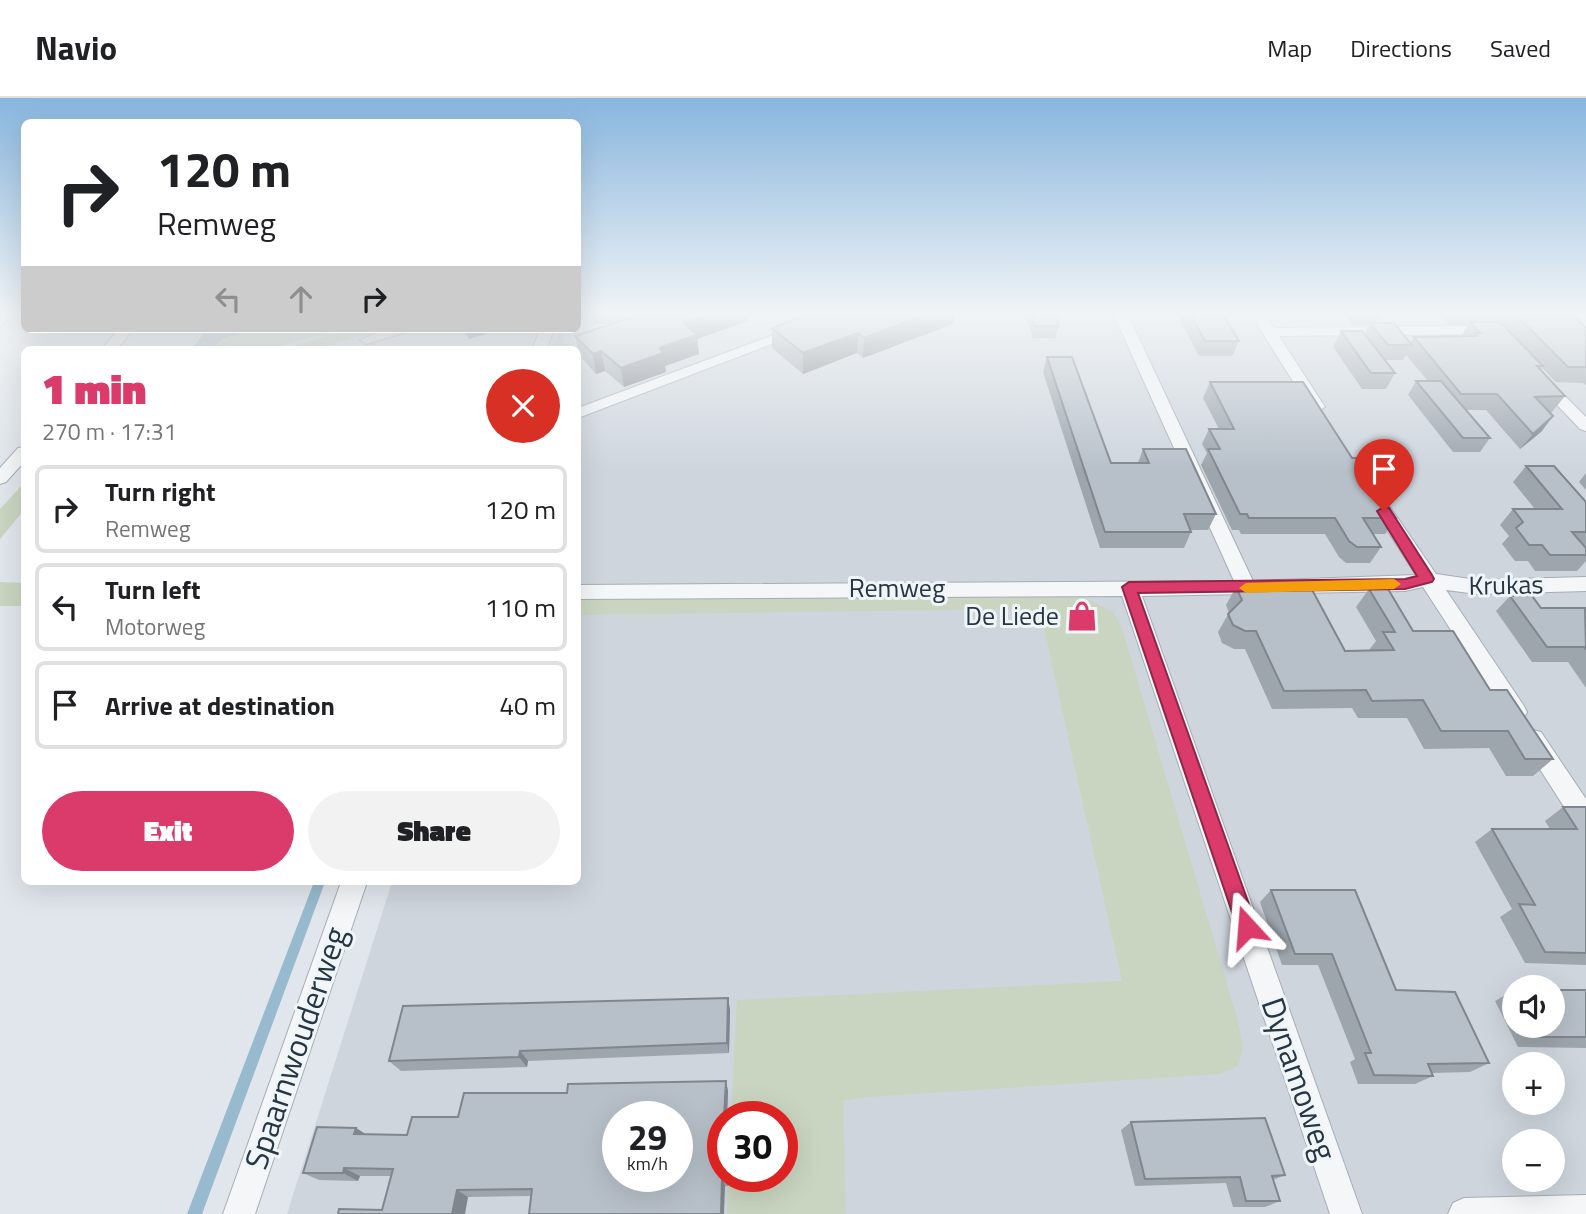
<!DOCTYPE html>
<meta charset="utf-8">
<style>
:root{--surface:#fff;--page:#f2f2f2;--text:#202124;--muted:#757577;--line:#e0e0e0;--accent:#da3b6a}
body{margin:0;font-family:"Titillium Web",sans-serif;background:var(--page);color:var(--text);height:100vh;display:flex;flex-direction:column;font-size:26px;white-space:nowrap}
*{box-sizing:border-box;margin:0}
p{font-size:23px;color:var(--muted)}
.icon{flex:none;width:38px;height:38px;fill:none;stroke:currentColor;stroke-width:2;stroke-linecap:round;stroke-linejoin:round}
.map{position:relative;flex:1;overflow:hidden}
.panel{position:absolute;left:21px;top:248px;width:560px;height:539px;display:flex;flex-direction:column;background:var(--surface);border-radius:10px;box-shadow:0 7px 28px #0002}
.panel>*{flex:none}
.banner{position:absolute;left:21px;top:21px;width:560px;height:214px;border-radius:10px;box-shadow:0 7px 28px #0002;background:#fff;color:var(--text);overflow:hidden}
.fabs{position:absolute;left:1502px;top:877px;display:grid;gap:14px}
.fabs a{display:grid;place-items:center;width:63px;height:63px;border-radius:50%;background:var(--surface);box-shadow:0 7px 28px #0002;font-size:35px}
.speed{position:absolute;left:602px;top:1003px;display:flex;gap:14px;font-size:35px;font-weight:700;text-align:center}
.speed>*{display:grid;place-content:center;width:91px;height:91px;border-radius:50%;background:var(--surface);box-shadow:0 7px 28px #0002;line-height:1}
.speed small{font-size:18px;font-weight:400}
.speed .limit{border:10px solid #d22;background:#fff;color:#111}
.pin{position:absolute;display:grid;place-items:center;width:60px;height:60px;color:#fff;margin:-72px -30px;border-radius:50% 50% 50% 0;rotate:-45deg;box-shadow:0 0 7px #0007}
.pin .icon{rotate:45deg}
.me{position:absolute;width:77px;margin:-38px;rotate:341deg;stroke-linejoin:round;filter:drop-shadow(0 0 5px #0008)}
.turn{display:flex;align-items:center;gap:24px;height:147px;padding:0 21px;font-size:32px}
.turn .icon{width:91px;height:91px;stroke-width:2.5}
.turn b{display:block;font-size:49px;line-height:60px}
.lanes{display:flex;align-items:center;height:66px;padding:0 21px;background:#0003;justify-content:center;gap:35px;direction:ltr}
.lanes .off{opacity:.35}
.round{display:grid;place-items:center;flex:none;width:74px;height:74px;border-radius:37px;background:var(--page)}
.overview{display:flex;align-items:center;justify-content:space-between;height:119px;padding:0 21px}
h1{font-size:42px;font-weight:800;line-height:52px;color:var(--accent)}
.action{display:flex;gap:14px;margin-top:auto;padding:14px 21px}
.action a{flex:1;height:80px;border-radius:42px;background:var(--accent);color:#fff;font-size:28px;font-weight:800;line-height:80px;text-align:center}
.action a+a{background:var(--page);color:var(--text)}
ul{padding:0;list-style:none}
li{display:flex;align-items:center;gap:21px;height:88px;margin:0 14px 10px;padding:0 7px;border:4px solid var(--line);border-radius:10px}
li div{flex:1}
li b{display:block;font-size:26px}
li em{font-style:normal}
header{display:flex;align-items:center;gap:42px;box-sizing:border-box;height:98px;padding:0 35px;background:var(--surface);border-bottom:2px solid var(--line)}
header strong{font-size:33px}
nav{display:flex;gap:38px;margin-inline-start:auto;font-size:24px}
.map>svg:first-child{display:block}
.built{fill:#ced5dd;fill-rule:evenodd}
.green{fill:#c9d5c1}
.water{fill:#98bace}
.lines{fill:none;stroke-linecap:round;stroke-linejoin:round}
.minor-casing{stroke:#a5aeb6;stroke-width:2}
.minor{fill:#f4f6f8;fill-rule:evenodd}
.wall{fill:#9da5ad}
.shaded-wall{fill:#80868d}
.building{fill:#b7c0c9;stroke:#80868d;stroke-width:2;fill-rule:evenodd}
.route{fill:#da3b6a;stroke:#8e2645;stroke-width:2}
.slow{fill:#f59e0b}
.labels{text-anchor:middle;stroke-width:6;stroke-linejoin:round;paint-order:stroke}
.street-label{font-size:26px;fill:#273644;stroke:#f0f5f8}
.poi-label{font-size:26px;fill:#273644;stroke:#f0f5f8;text-anchor:end}
.near-street-label{font-size:32px;fill:#273644;stroke:#f0f5f8}
</style>
<header>
<strong>Navio</strong>
<nav><a>Map</a><a>Directions</a><a>Saved</a></nav>
</header>
<div class="map">
<svg width="1586" height="1116" viewBox="0 0 1586 1116">
<rect width="100%" height="100%" fill="#e0e6eb"/>
<path class="built" d="M578 215H1554L1586 248V1116H287L392 784H578V252H554L560 231H578ZM1514 889H1552V928H1514ZM1514 966H1552V1004H1514ZM618 1018H677V1078H618ZM723 1018H782V1078H723ZM1514 1043H1552V1082H1514Z"/>
<path class="green" d="M257 231H338L268 252H212L222 241Z
M351 231H384L313 252H280Z
M24 385V412L0 441V411Z
M0 484 24 485V508H0Z
M1081 498 1113 514 1122 530 1238 923 1243 950 1238 968 1220 976 867 999 843 1003 846 1116H727L728 1078H782V1018H731L737 902 1122 883 1041 516 1013 511 578 517V499Z"/>
<path class="water" d="M207 231H257L222 241 212 252H191Z
M314 784H325L202 1116H187Z"/>
<g class="lines">
<g class="minor-casing">
<path id="minor" d="M17 215 0 228 1 215Z
M832 215H853L578 320V310Z
M1113 215H1127L1253 483 1416 477 1369 404 1378 398 1384 400 1436 476 1477 482 1586 479V493L1477 496 1446 492 1524 608 1527 614 1524 620 1516 623 1508 620 1423 489 1405 493 1142 498 1362 1116H1330L1122 498 578 501V487L1234 483Z
M1250 215H1264L1274 230 1477 228 1499 232 1501 235 1494 239 1477 236 1279 238 1325 309 1317 314 1309 309Z
M119 231H134L116 252H101Z
M386 231H408L406 234 367 246 360 242Z
M540 231H554L546 252H532Z
M1541 277 1546 279 1586 319V333L1580 331 1536 285 1533 282Z
M24 349V364L6 384 0 386V370L18 350Z
M1533 632 1541 634 1586 701V732L1577 729 1525 648 1522 641 1525 634Z
M341 784H367L255 1116H223Z
M1586 1097V1116H1448L1453 1105 1464 1100Z"/>
</g>
<use href="#minor" class="minor"/>
</g>
<path class="wall" d="M591 215H623L621 223 645 215H748V223L697 241 699 256 665 268 666 274 624 289 605 273 596 276 579 257 575 238 610 226H593Z
M812 215H955L953 226 863 260 857 255 803 276 772 250V230Z
M1024 215H1054L1059 228 1055 240H1033Z
M1176 215H1222L1239 243 1232 258H1199Z
M1343 215H1381L1376 225 1410 245 1414 239 1461 238 1468 227H1449L1438 215H1571L1586 230V287L1583 285 1556 284 1542 270 1540 272 1565 298 1552 314H1550L1553 318 1541 334 1520 351 1486 312H1465L1490 340 1480 354H1453L1408 297 1416 283H1428L1406 257 1403 262H1385L1395 275 1386 291H1362L1333 249 1341 233 1364 236 1369 227H1352Z
M461 231H491L492 234 469 241Z
M1047 259 1111 365H1138L1143 351 1216 416 1208 432H1190L1191 434 1184 450H1100L1043 274Z
M1210 284 1352 360 1396 420 1385 436H1373L1381 449 1370 465H1346L1339 459 1325 436H1241L1239 432H1232L1201 367 1207 355 1202 346 1209 331H1219L1203 300Z
M1526 368 1586 404V463L1577 473H1535L1528 463H1515L1502 446 1509 438 1500 427 1513 411H1535L1513 384Z
M1586 375V392L1579 384Z
M1236 489 1345 553H1370L1369 552 1376 543 1356 509 1369 491 1413 533 1490 592 1553 661 1533 678H1506L1489 650 1424 651 1407 620H1358L1352 610 1272 611 1245 551H1234L1222 545 1218 534 1229 515 1226 507Z
M1510 498 1541 510 1586 511V590L1568 564H1532L1496 513Z
M1563 709H1586V867L1525 865 1500 819 1512 811 1475 744 1492 731H1550L1545 723Z
M1271 792 1396 892 1489 965 1470 974 1432 975 1433 978 1415 986H1358L1350 964 1355 961 1318 867H1282L1260 804Z
M1514 892V928H1552L1586 892V950L1518 949 1495 903Z
M728 900 730 912 729 955 528 963 527 969 401 973 389 963Z
M726 983 728 993 727 1018H723V1078H729L728 1088 531 1098 468 1099 382 1112 391 1078H360L358 1083 319 1082 303 1075 356 1030 367 1037H407L458 1019 567 995Z
M1131 1024 1285 1077 1273 1082 1280 1103 1265 1109H1233L1226 1085 1135 1088 1121 1032Z"/>
<path class="shaded-wall" d="M618 215H623L620 226Z
M714 215H748V223L697 241 699 256 665 268 666 274 624 289 621 270 684 225Z
M930 215H955L953 226 863 260 864 240Z
M466 231H491L492 234 469 241Z
M858 235 857 255 803 276V255Z
M601 253 605 273 596 276 593 256Z
M1553 318 1541 334 1520 351 1533 336Z
M728 900 730 912 729 955 727 945Z
M520 953 528 963 527 969 519 959Z
M726 983 728 993 727 1018H724Z
M356 1030 370 1039 354 1036Z
M344 1070 360 1078 358 1083 343 1075Z
M722 1080 725 1088 724 1116H721Z
M457 1092 468 1099 465 1116H452Z"/>
<path class="building" d="M645 215H714L684 225 697 237 661 249 660 251 663 255 621 270 601 253 593 256 575 238Z
M812 215H930L864 240 858 235 803 255 772 230Z
M1031 215H1054L1059 228H1035Z
M1190 215H1222L1239 243H1205Z
M1513 215H1571L1586 230V269H1568L1515 216Z
M1470 224H1498L1503 227 1543 268H1537L1565 298 1535 299 1553 318 1533 336 1497 296H1461L1414 239 1477 238 1475 235H1480Z
M1370 225H1394L1412 247H1388Z
M1341 233H1362L1395 275H1371Z
M1047 259H1072L1111 365H1149L1143 351H1186L1216 416H1184L1191 434H1105Z
M1416 283H1441L1490 340H1463Z
M1210 284H1303L1352 360H1357L1396 420H1363L1381 449H1357L1349 443 1335 420H1249L1247 416H1240L1208 351H1220L1209 331H1234Z
M1526 368H1554L1586 404V434H1572L1586 450V457H1550L1542 447H1529L1516 430 1523 424 1513 411H1562Z
M1310 488 1345 553 1394 552 1383 534H1395L1369 491H1388L1413 533H1453L1490 592H1507L1553 661H1525L1508 633H1441L1423 602 1372 603 1366 592 1284 593 1256 533H1245L1233 527 1228 516 1242 502 1236 489Z
M1510 498H1532L1541 510H1585L1586 551 1584 549H1547Z
M1563 709H1586V855L1545 854 1519 806 1535 807 1492 731H1577Z
M1271 792H1355L1396 892 1455 894 1489 965 1428 966 1433 978 1374 977 1365 955H1371L1332 856H1295Z
M1552 892H1586V939H1539L1533 928H1552Z
M728 900 727 945 520 953 519 959 389 963 403 908Z
M726 983 724 1018H723V1078H726V1080H722L721 1116H529L532 1091 457 1092 452 1116H338L339 1111 382 1112 393 1071 344 1070 343 1075H303L317 1029 356 1030 354 1036 407 1037 412 1019H458L464 995H567L568 986ZM618 1018H677V1078H618Z
M1265 1020 1285 1077 1272 1078 1280 1103H1246L1240 1079 1145 1081 1131 1024Z"/>
<linearGradient id="sky" x2="0" y2="1"><stop stop-color="#88b6de"/><stop offset="0.58" stop-color="#f1f4f6"/><stop offset="1" stop-color="#f1f4f6" stop-opacity="0"/></linearGradient>
<rect width="1586" height="372" fill="url(#sky)"/>
<path class="route" d="M1384 409 1389 410 1432 477 1434 481 1432 484 1405 491 1138 495 1257 829 1254 836 1247 838 1240 836 1237 829 1122 489 1129 484 1405 481 1417 478 1377 413Z"/>
<path class="slow" d="M1394 481 1401 486 1394 491 1246 495 1239 490 1246 485Z"/>
<defs>
<g id="shop-bare" transform="scale(2.415)"><path d="M-5-2.5h2.3a2.7 3.5 0 0 1 5.4 0H5L5.5 6h-11ZM-1.5-2.5h3a1.5 2.3 0 0 0-3 0Z" fill="#da3b6a" stroke="#f0f5f8" stroke-width="2.5" paint-order="stroke"/></g>
</defs>
<g fill-rule="evenodd">
<use href="#shop-bare" x="1082" y="518"/>
</g>
<g class="labels">
<g class="street-label">
<text transform="translate(1506 487) rotate(-1)" y="9">Krukas</text>
<text x="897" y="499">Remweg</text>
</g>
<g class="poi-label">
<text x="1059" y="527">De Liede</text>
</g>
<g class="near-street-label">
<text transform="translate(296 950) rotate(-71)" y="11">Spaarnwouderweg</text>
<text transform="translate(1299 981) rotate(71)" y="11">Dynamoweg</text>
</g>
</g>
</svg>
<div class="fabs">
<a><svg class="icon" aria-label="sound" viewBox="0 0 24 24"><path d="M4 9h4l5-4v14l-5-4H4zM17 9q2 3 0 6"/></svg></a>
<a>+</a>
<a>−</a>
</div>
<div class="speed"><div>29<small>km/h</small></div><div class="limit">30</div></div>
<div class="pin" style="left:1384px;top:413px;background:#d93025"><svg class="icon" aria-label="arrive" viewBox="0 0 24 24"><path d="M6 21V4h12l-3 4 3 4H6"/></svg></div>
<svg class="me" style="left:1247px;top:829px" viewBox="-20 -20 40 40"><path d="M0-17L14 15 0 8-14 15z" fill="#da3b6a" stroke="#fff" stroke-width="4"/></svg>
<div class="banner">
<div class="turn"><svg class="icon" aria-label="right" viewBox="0 0 24 24"><path d="M7 20v-9h11M14 6l5 5-5 5"/></svg><div><b>120 m</b>Remweg</div></div>
<div class="lanes"><svg class="icon off" aria-label="left" viewBox="0 0 24 24"><path d="M17 20v-9H6M10 6l-5 5 5 5"/></svg><svg class="icon off" aria-label="ahead" viewBox="0 0 24 24"><path d="M12 20V5M6 11l6-6 6 6"/></svg><svg class="icon" aria-label="right" viewBox="0 0 24 24"><path d="M7 20v-9h11M14 6l5 5-5 5"/></svg></div>
</div>
<section class="panel">
<div class="overview"><div><h1>1 min</h1><p>270 m · 17:31</p></div><a class="round" style="background:#d93025;color:#fff"><svg class="icon" aria-label="close" viewBox="0 0 24 24"><path d="M6 6l12 12M18 6L6 18"/></svg></a></div>
<ul>
<li><svg class="icon" aria-label="right" viewBox="0 0 24 24"><path d="M7 20v-9h11M14 6l5 5-5 5"/></svg><div><b>Turn right</b><p>Remweg</p></div><em>120 m</em></li>
<li><svg class="icon" aria-label="left" viewBox="0 0 24 24"><path d="M17 20v-9H6M10 6l-5 5 5 5"/></svg><div><b>Turn left</b><p>Motorweg</p></div><em>110 m</em></li>
<li><svg class="icon" aria-label="arrive" viewBox="0 0 24 24"><path d="M6 21V4h12l-3 4 3 4H6"/></svg><div><b>Arrive at destination</b></div><em>40 m</em></li>
</ul>
<div class="action"><a>Exit</a><a>Share</a></div>
</section>
</div>
